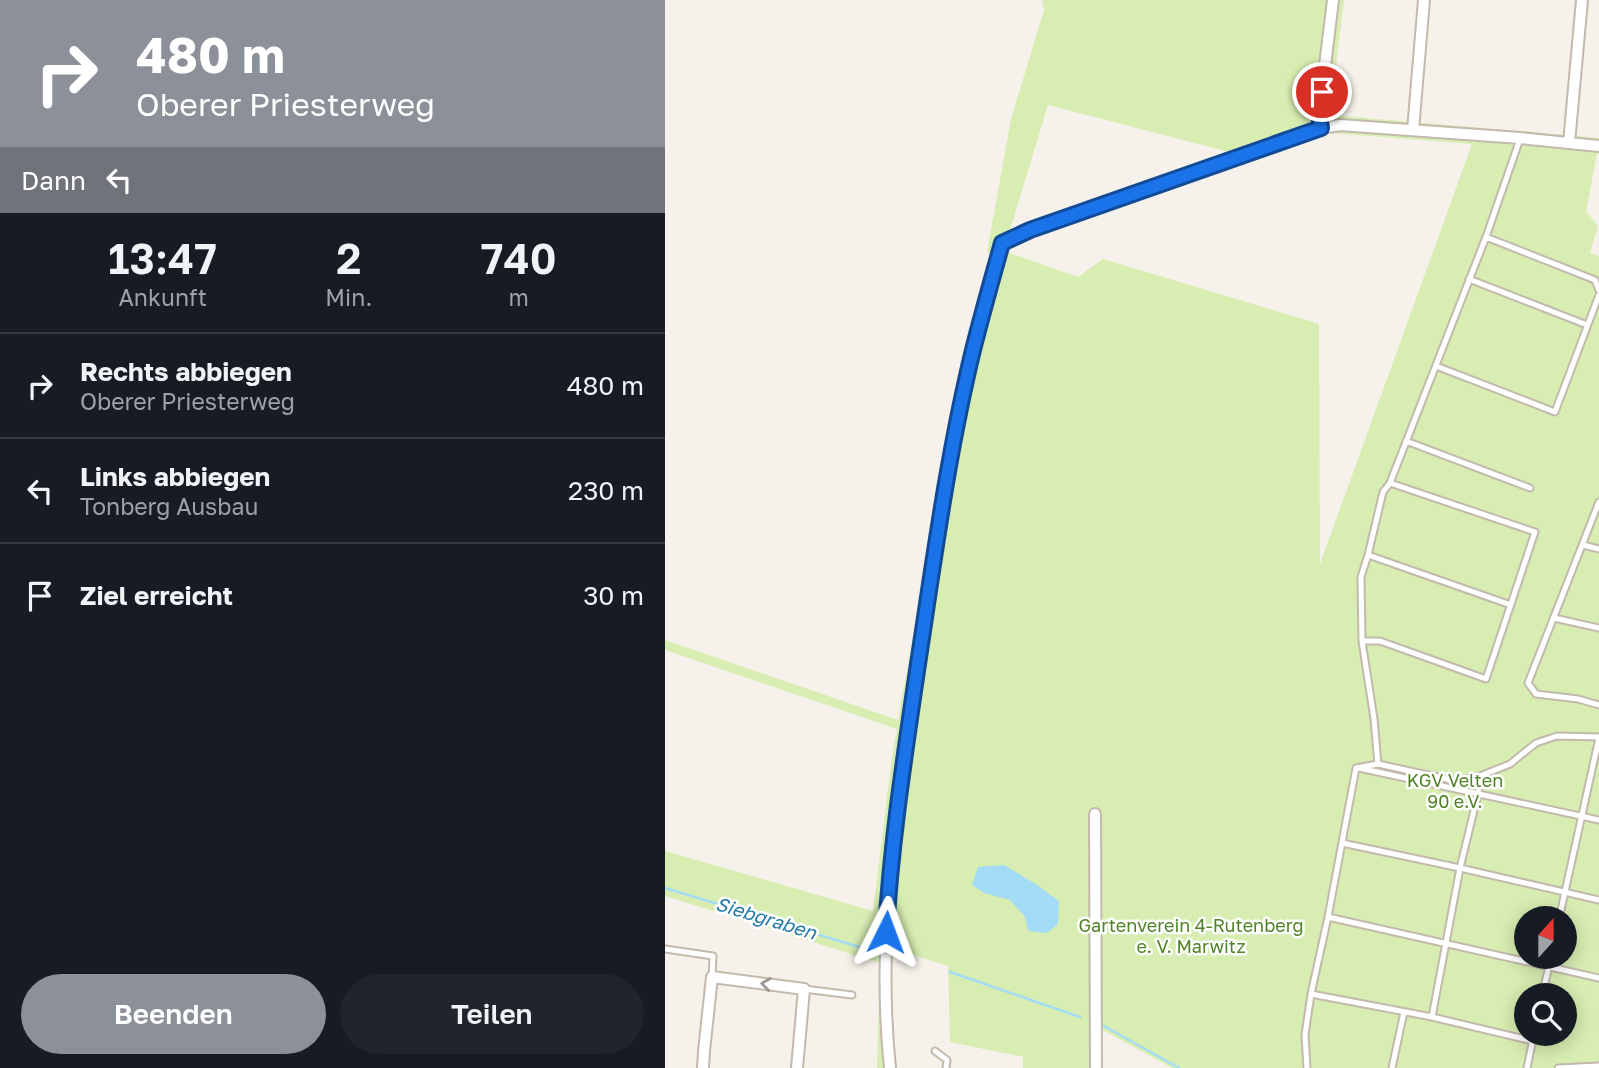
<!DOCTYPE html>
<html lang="de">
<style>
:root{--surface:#171b24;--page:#20242c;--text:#f1f3f6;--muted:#9ea1a6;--line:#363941;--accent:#8c9099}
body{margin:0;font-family:"Golos Text",sans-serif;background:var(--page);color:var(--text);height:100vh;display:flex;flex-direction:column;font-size:26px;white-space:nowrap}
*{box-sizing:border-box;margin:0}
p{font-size:23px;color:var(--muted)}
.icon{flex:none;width:38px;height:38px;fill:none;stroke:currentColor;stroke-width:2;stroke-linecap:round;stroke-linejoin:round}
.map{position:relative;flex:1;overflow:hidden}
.panel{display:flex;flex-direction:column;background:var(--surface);width:665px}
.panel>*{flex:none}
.hud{background:#8c9099;color:#fff;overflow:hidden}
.needle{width:46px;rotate:21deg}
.buttons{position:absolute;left:849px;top:906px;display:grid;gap:14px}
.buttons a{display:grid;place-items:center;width:63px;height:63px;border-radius:50%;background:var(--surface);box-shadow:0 4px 18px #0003;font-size:35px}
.pin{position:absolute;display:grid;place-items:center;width:60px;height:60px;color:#fff;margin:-30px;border:4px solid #fff;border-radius:50%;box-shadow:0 2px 7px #0007}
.me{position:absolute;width:77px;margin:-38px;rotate:3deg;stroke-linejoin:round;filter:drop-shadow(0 0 5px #0008)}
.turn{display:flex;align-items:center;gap:24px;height:147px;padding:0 21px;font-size:32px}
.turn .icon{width:91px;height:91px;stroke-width:2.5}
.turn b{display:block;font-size:49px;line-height:60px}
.then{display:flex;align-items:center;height:66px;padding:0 21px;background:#0003;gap:14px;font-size:26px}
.eta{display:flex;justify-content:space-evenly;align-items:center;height:119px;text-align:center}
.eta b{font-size:42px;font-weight:600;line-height:49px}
.action{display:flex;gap:14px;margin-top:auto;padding:14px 21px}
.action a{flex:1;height:80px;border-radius:42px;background:var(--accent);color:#fff;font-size:28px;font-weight:600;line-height:80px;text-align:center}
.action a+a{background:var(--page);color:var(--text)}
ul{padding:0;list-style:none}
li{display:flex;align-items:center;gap:21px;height:105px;padding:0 21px;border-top:2px solid var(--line)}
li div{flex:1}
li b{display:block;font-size:26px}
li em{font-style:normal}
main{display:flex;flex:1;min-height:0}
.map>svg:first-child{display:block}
.green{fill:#d7edb1;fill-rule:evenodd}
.water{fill:#a4dbf6}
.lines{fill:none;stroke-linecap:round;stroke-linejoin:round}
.stream{stroke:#a4dbf6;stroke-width:2.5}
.service-casing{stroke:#c3b9ac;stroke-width:9}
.minor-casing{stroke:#c3b9ac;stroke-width:14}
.service{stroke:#fff;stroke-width:5}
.minor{stroke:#fff;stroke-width:10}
.oneway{stroke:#9d9791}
.route-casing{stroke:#114b97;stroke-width:18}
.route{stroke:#1a73e8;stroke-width:12}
.labels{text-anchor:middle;stroke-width:5;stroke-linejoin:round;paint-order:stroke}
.park-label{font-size:18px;fill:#508325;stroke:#fff}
.water-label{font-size:19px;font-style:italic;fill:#237aa7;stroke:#fff}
</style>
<main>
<section class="panel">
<div class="hud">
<div class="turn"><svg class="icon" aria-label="right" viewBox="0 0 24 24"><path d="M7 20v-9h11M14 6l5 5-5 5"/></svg><div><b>480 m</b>Oberer Priesterweg</div></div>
<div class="then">Dann<svg class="icon" aria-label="left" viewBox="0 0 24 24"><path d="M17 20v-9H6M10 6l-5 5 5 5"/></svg></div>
</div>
<div class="eta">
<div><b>13:47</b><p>Ankunft</p></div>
<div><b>2</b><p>Min.</p></div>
<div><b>740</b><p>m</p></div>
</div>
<ul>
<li><svg class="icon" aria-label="right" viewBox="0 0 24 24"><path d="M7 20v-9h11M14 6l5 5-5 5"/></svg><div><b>Rechts abbiegen</b><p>Oberer Priesterweg</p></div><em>480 m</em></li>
<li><svg class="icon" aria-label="left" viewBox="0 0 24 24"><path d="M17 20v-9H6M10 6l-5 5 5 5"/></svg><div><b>Links abbiegen</b><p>Tonberg Ausbau</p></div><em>230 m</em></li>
<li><svg class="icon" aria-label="arrive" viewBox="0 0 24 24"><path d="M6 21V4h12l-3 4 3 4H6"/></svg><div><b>Ziel erreicht</b></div><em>30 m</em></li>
</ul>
<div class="action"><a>Beenden</a><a>Teilen</a></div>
</section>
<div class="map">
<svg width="934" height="1068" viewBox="0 0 934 1068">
<rect width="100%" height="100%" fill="#f6f2eb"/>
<path class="green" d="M377 0H679L665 115 934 138V154H932L921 211 933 226 925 253 934 256V1068H507L436 1029V1068H358V1057L285 1042 283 966 227 948V1029L232 1068H212L215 963 0 896V851L208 911 227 756 232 729 0 650V640L233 720 283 442 303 349 328 255 322 252 346 119 379 10ZM383 105 568 153 349 232 345 230ZM666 133 807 144 655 564 654 324 438 259 413 277 342 252 353 241 367 234 656 134ZM861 919H900V957H861ZM861 996H900V1034H861Z"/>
<path class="water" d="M339 865 372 885 394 901 393 924 382 933 363 931 360 917 345 900 319 893 307 885 313 867Z"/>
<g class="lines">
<path class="stream" d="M0 888 201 949
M285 972 415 1017
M439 1026 514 1068"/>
<g class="service-casing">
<path id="service" d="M855 139 821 237 725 483 718 492 703 555 696 577 697 641 709 719 713 764 791 781 815 776 845 764 871 743 892 736 934 737
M821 237 930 280 934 290
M804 279 922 325
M771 366 890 412 934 295
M741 441 865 488
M934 502 863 683 871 694 913 699 934 705
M918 545 934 549
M703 555 846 605
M889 618 934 628
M697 641H715L821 679 870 532 725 483
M694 768 934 820
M677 843 795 868 934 900
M663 917 934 978
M894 919 934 738
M0 949 48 956 47 977
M139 989 187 995
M646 994 767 1017 868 1041
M877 996 886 957
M767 1017 795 868 813 794 815 776
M270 1051 282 1060 281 1068
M642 1068 640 1035 646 994 663 917 691 768 713 764
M727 1068 739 1012
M862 1068 869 1034
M893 1068 934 1066"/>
</g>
<g class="minor-casing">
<path id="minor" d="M656 128 654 115 668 0
M748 130 759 0
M904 143 917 0
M430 814 431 1068
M38 1068 39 1051 47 977 139 989 132 1068
M225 1068C211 936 232 799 252 668 264 593 275 518 289 443 301 376 319 309 337 243L365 230 656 128 675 125 855 138 934 146"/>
</g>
<use href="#service" class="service"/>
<use href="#minor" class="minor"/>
</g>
<defs><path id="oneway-chevron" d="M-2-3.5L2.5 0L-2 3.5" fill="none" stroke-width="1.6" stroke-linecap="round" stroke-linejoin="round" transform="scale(1.75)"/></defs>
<use class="oneway" href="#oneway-chevron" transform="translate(101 984) rotate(-172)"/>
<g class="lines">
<g class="route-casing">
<path id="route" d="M221 932C226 842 240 753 253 664 269 559 283 453 308 350 317 314 327 279 337 243L365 230 656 128 654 115 657 92"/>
</g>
<use href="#route" class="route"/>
</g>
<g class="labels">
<g class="park-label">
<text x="790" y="787">KGV Velten<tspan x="790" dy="21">90 e.V.</tspan></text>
<text x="526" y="932">Gartenverein 4-Rutenberg<tspan x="526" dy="21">e. V. Marwitz</tspan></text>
</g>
<g class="water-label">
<text transform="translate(101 918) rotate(17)" y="7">Siebgraben</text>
</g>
</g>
</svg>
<div class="buttons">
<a><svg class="needle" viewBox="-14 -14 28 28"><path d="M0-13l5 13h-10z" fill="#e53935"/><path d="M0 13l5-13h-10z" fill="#9ea1a6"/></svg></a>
<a><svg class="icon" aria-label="search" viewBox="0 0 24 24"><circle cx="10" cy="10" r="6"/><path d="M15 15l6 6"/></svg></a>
</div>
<div class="pin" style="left:657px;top:92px;background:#d93025"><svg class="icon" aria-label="arrive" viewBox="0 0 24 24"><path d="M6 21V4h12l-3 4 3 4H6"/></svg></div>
<svg class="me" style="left:221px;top:932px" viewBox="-20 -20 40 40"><path d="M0-17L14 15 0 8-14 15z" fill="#1a73e8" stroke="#fff" stroke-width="4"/></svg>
</div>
</main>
